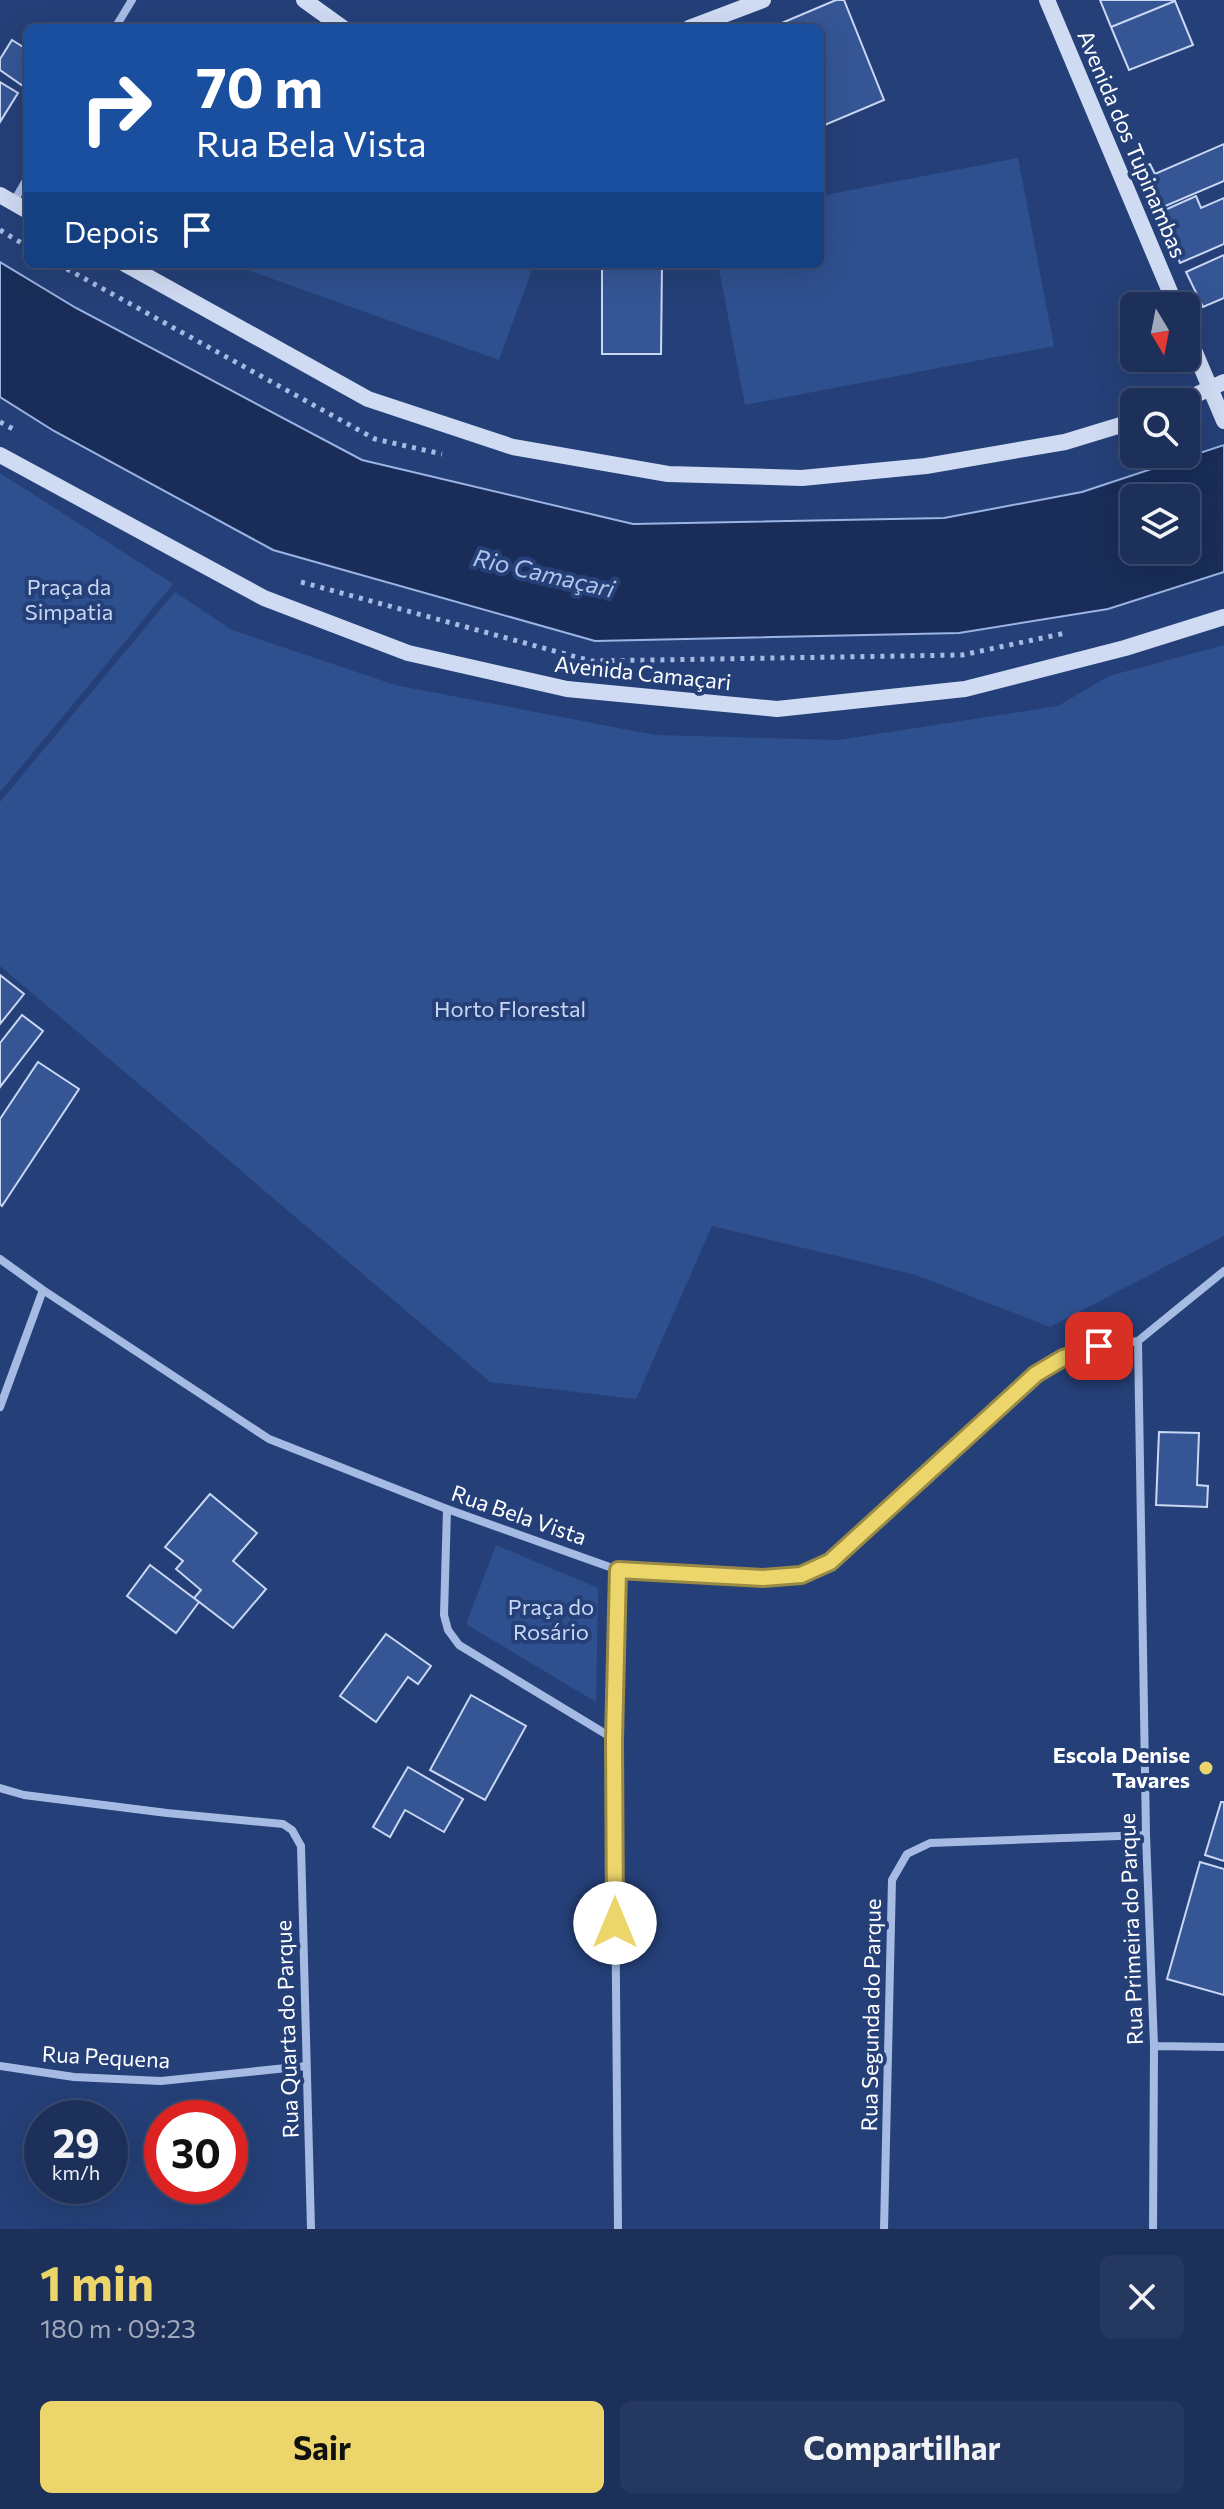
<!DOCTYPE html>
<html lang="pt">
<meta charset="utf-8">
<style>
:root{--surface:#1c305a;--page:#253860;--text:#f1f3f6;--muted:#a0a9bb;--line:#3a4b70;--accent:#ecd66b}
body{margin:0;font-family:Commissioner,sans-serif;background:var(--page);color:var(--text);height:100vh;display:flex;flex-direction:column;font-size:30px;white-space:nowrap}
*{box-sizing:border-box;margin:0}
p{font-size:26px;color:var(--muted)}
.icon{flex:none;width:44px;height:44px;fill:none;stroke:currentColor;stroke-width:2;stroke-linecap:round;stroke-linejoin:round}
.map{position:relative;height:2229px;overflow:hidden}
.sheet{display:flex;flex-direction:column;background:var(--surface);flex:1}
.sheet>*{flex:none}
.guide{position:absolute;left:24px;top:24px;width:800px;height:244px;border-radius:12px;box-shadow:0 8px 32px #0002,0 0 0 2px var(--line);background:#1a4fa0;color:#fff;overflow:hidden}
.needle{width:52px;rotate:170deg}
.controls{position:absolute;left:1120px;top:292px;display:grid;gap:16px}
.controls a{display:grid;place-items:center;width:80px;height:80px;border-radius:12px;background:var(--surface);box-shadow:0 8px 32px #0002,0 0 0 2px var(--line);font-size:40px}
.speed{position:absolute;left:24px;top:2100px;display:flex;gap:16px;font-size:40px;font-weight:700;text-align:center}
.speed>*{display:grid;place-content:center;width:104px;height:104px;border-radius:50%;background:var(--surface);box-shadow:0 8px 32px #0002,0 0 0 2px var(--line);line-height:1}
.speed small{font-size:20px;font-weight:400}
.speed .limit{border:12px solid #d22;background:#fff;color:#111}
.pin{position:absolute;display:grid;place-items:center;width:68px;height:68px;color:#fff;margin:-34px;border-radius:16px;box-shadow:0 4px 12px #0006}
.me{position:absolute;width:88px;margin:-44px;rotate:0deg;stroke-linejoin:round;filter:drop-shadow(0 0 6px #0008)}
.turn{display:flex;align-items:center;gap:28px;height:168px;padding:0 40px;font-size:36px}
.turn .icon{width:104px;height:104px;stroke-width:2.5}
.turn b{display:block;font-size:56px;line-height:68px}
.then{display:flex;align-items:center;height:76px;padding:0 40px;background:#0003;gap:16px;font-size:30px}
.round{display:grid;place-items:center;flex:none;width:84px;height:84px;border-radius:12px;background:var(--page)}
.headline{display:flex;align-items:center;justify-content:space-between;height:136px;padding:0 40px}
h1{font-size:48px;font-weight:700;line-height:60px;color:var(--accent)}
.primary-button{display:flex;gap:16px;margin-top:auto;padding:16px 40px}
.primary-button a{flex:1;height:92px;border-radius:12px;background:var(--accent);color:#111;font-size:32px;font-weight:700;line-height:92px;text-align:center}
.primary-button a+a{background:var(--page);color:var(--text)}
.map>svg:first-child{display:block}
.green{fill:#2f508f}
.water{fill:#192d58;stroke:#9bb4e4;stroke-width:2;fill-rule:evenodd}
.building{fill:#355595;stroke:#c9d7f3;stroke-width:2}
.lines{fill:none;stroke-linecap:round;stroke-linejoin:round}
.path{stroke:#a6bbe3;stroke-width:5;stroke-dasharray:4 6;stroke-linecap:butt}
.street{stroke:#a6bbe3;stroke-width:8}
.secondary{stroke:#cfdbf3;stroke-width:16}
.route-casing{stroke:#998b46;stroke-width:20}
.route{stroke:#ecd66b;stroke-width:14}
.poi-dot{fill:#ecd66b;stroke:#254078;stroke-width:3}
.labels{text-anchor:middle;stroke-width:8;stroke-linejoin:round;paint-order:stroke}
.street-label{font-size:22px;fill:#fff;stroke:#254078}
.park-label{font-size:22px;fill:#c9d7f3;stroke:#254078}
.poi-label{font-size:22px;font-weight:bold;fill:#fff;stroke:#254078;text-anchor:end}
.water-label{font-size:24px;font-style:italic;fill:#b1c5eb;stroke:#254078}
</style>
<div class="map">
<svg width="1224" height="2229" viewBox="0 0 1224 2229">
<rect width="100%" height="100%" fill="#254078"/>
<path class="green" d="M1018 158 1054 346 745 405 718 264H820V196Z
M231 264H534L499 360Z
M0 473 173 584 0 792Z
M175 592 232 630 395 685 655 735 838 740 1058 706 1109 676 1224 645V1236L1050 1327 916 1275 712 1226 636 1399 490 1382 0 966V802Z
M496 1545 598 1588 596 1702 466 1624Z"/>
<path class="water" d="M0 262 76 308 362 460 633 524 944 518 1082 492 1224 445V572L1108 609 959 633 595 641 273 550 54 431 0 397ZM1134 498H1186V550H1134Z"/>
<path class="building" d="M836 0H844L884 100 820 127V28H770Z
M1100 0H1175V1L1111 27Z
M1175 1 1193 45 1129 70 1111 27Z
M12 40 28 50V78L23 86 0 70V59Z
M0 82 18 93 0 122Z
M1224 144V181L1156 210 1138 170 1150 164 1155 174Z
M1196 196 1201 208 1224 198V244L1180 263 1158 213Z
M1224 255V298L1203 307 1186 272Z
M602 264H662L661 354H602Z
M0 975 24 994 0 1024Z
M22 1015 43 1031 0 1087V1043Z
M38 1062 79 1089 2 1206 0 1204V1119Z
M1159 1432 1199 1433 1197 1485 1208 1486 1207 1507 1156 1505Z
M210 1494 257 1533 233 1561 266 1589 233 1628 194 1598 201 1590 176 1569 183 1561 165 1547Z
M150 1565 199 1602 176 1633 127 1596Z
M386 1634 431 1666 418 1684 408 1677 376 1722 340 1696Z
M471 1695 526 1726 485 1800 430 1770Z
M408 1767 463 1799 444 1832 405 1810 390 1837 373 1827Z
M1221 1802H1224V1861L1205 1855Z
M1200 1862 1224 1869V1995L1167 1979Z"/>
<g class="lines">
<path class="path" d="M0 230 28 247
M58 264 375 439 442 454
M0 422 17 431
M1186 432 1200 428
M301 582 591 661 962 655 1066 633"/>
<path class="street" d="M115 28 132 0
M13 203 28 177
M0 1259 43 1290 269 1439 447 1509 618 1570 763 1578 801 1575 830 1562 1036 1374 1063 1358 1099 1346 1138 1341 1224 1271
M1138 1341 1146 1835 1154 2046 1153 2229
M0 1407 43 1290
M447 1509 444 1615 448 1630 459 1645 614 1739
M0 1788 24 1795 167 1813 283 1824 292 1830 301 1846 311 2229
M1154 2046 1224 2047
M0 2066 74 2077 161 2081 306 2066
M618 2229 614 1739 618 1570
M884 2229 892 1880 907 1854 930 1843 1146 1835"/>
<path class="secondary" d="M304 0 343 28
M1047 0 1176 306
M689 28 763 0
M0 195 28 211
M125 264 368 399 513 447 668 474 802 478 926 466 1065 442 1134 421
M1186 331 1224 421
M1180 402 1224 382
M0 455 264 598 408 653 567 689 777 709 965 689 1125 648 1224 617"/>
</g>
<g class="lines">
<g class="route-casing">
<path id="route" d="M615 1923 614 1739 618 1570 763 1578 801 1575 830 1562 1036 1374 1063 1358 1099 1346"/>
</g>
<use href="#route" class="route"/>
</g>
<circle class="poi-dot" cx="1206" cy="1768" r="8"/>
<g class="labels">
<g class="street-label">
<text transform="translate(1132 144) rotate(67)" y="8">Avenida dos Tupinambas</text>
<text transform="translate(643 673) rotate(6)" y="8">Avenida Camaçari</text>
<text transform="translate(519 1515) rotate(19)" y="8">Rua Bela Vista</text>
<text transform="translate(1131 1929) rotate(-92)" y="8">Rua Primeira do Parque</text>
<text transform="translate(871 2015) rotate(-89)" y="8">Rua Segunda do Parque</text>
<text transform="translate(287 2029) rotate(-92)" y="8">Rua Quarta do Parque</text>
<text transform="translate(106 2057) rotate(3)" y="8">Rua Pequena</text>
</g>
<g class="park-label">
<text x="69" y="595">Praça da<tspan x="69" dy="25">Simpatia</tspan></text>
<text x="510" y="1017">Horto Florestal</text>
<text x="551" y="1615">Praça do<tspan x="551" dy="25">Rosário</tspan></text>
</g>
<g class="poi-label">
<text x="1190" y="1763">Escola Denise<tspan x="1190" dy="25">Tavares</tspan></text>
</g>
<g class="water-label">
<text transform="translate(544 574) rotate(13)" y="8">Rio Camaçari</text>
</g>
</g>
</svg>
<div class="controls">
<a><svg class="needle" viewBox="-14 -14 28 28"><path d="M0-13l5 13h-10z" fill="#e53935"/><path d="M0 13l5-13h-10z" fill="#a0a9bb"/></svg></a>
<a><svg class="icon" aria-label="search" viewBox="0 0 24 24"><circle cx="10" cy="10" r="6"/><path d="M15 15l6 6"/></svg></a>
<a><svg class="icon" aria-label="layers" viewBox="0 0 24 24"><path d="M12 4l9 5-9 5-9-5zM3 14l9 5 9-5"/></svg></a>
</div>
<div class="speed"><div>29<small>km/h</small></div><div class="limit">30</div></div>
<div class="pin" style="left:1099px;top:1346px;background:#d93025"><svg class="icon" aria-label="arrive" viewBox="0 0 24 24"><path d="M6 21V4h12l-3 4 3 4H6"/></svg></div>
<svg class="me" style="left:615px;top:1923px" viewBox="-20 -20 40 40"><circle r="19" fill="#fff"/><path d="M0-13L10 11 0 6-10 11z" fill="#ecd66b"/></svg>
<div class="guide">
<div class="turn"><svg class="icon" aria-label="right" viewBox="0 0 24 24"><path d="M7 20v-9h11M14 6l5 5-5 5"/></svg><div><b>70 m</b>Rua Bela Vista</div></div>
<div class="then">Depois<svg class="icon" aria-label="arrive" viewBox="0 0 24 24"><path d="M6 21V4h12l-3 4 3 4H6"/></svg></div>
</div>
</div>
<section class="sheet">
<div class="headline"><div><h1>1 min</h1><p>180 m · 09:23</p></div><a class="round"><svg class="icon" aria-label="close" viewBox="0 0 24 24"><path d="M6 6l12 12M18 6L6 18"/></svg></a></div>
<div class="primary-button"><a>Sair</a><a>Compartilhar</a></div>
</section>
